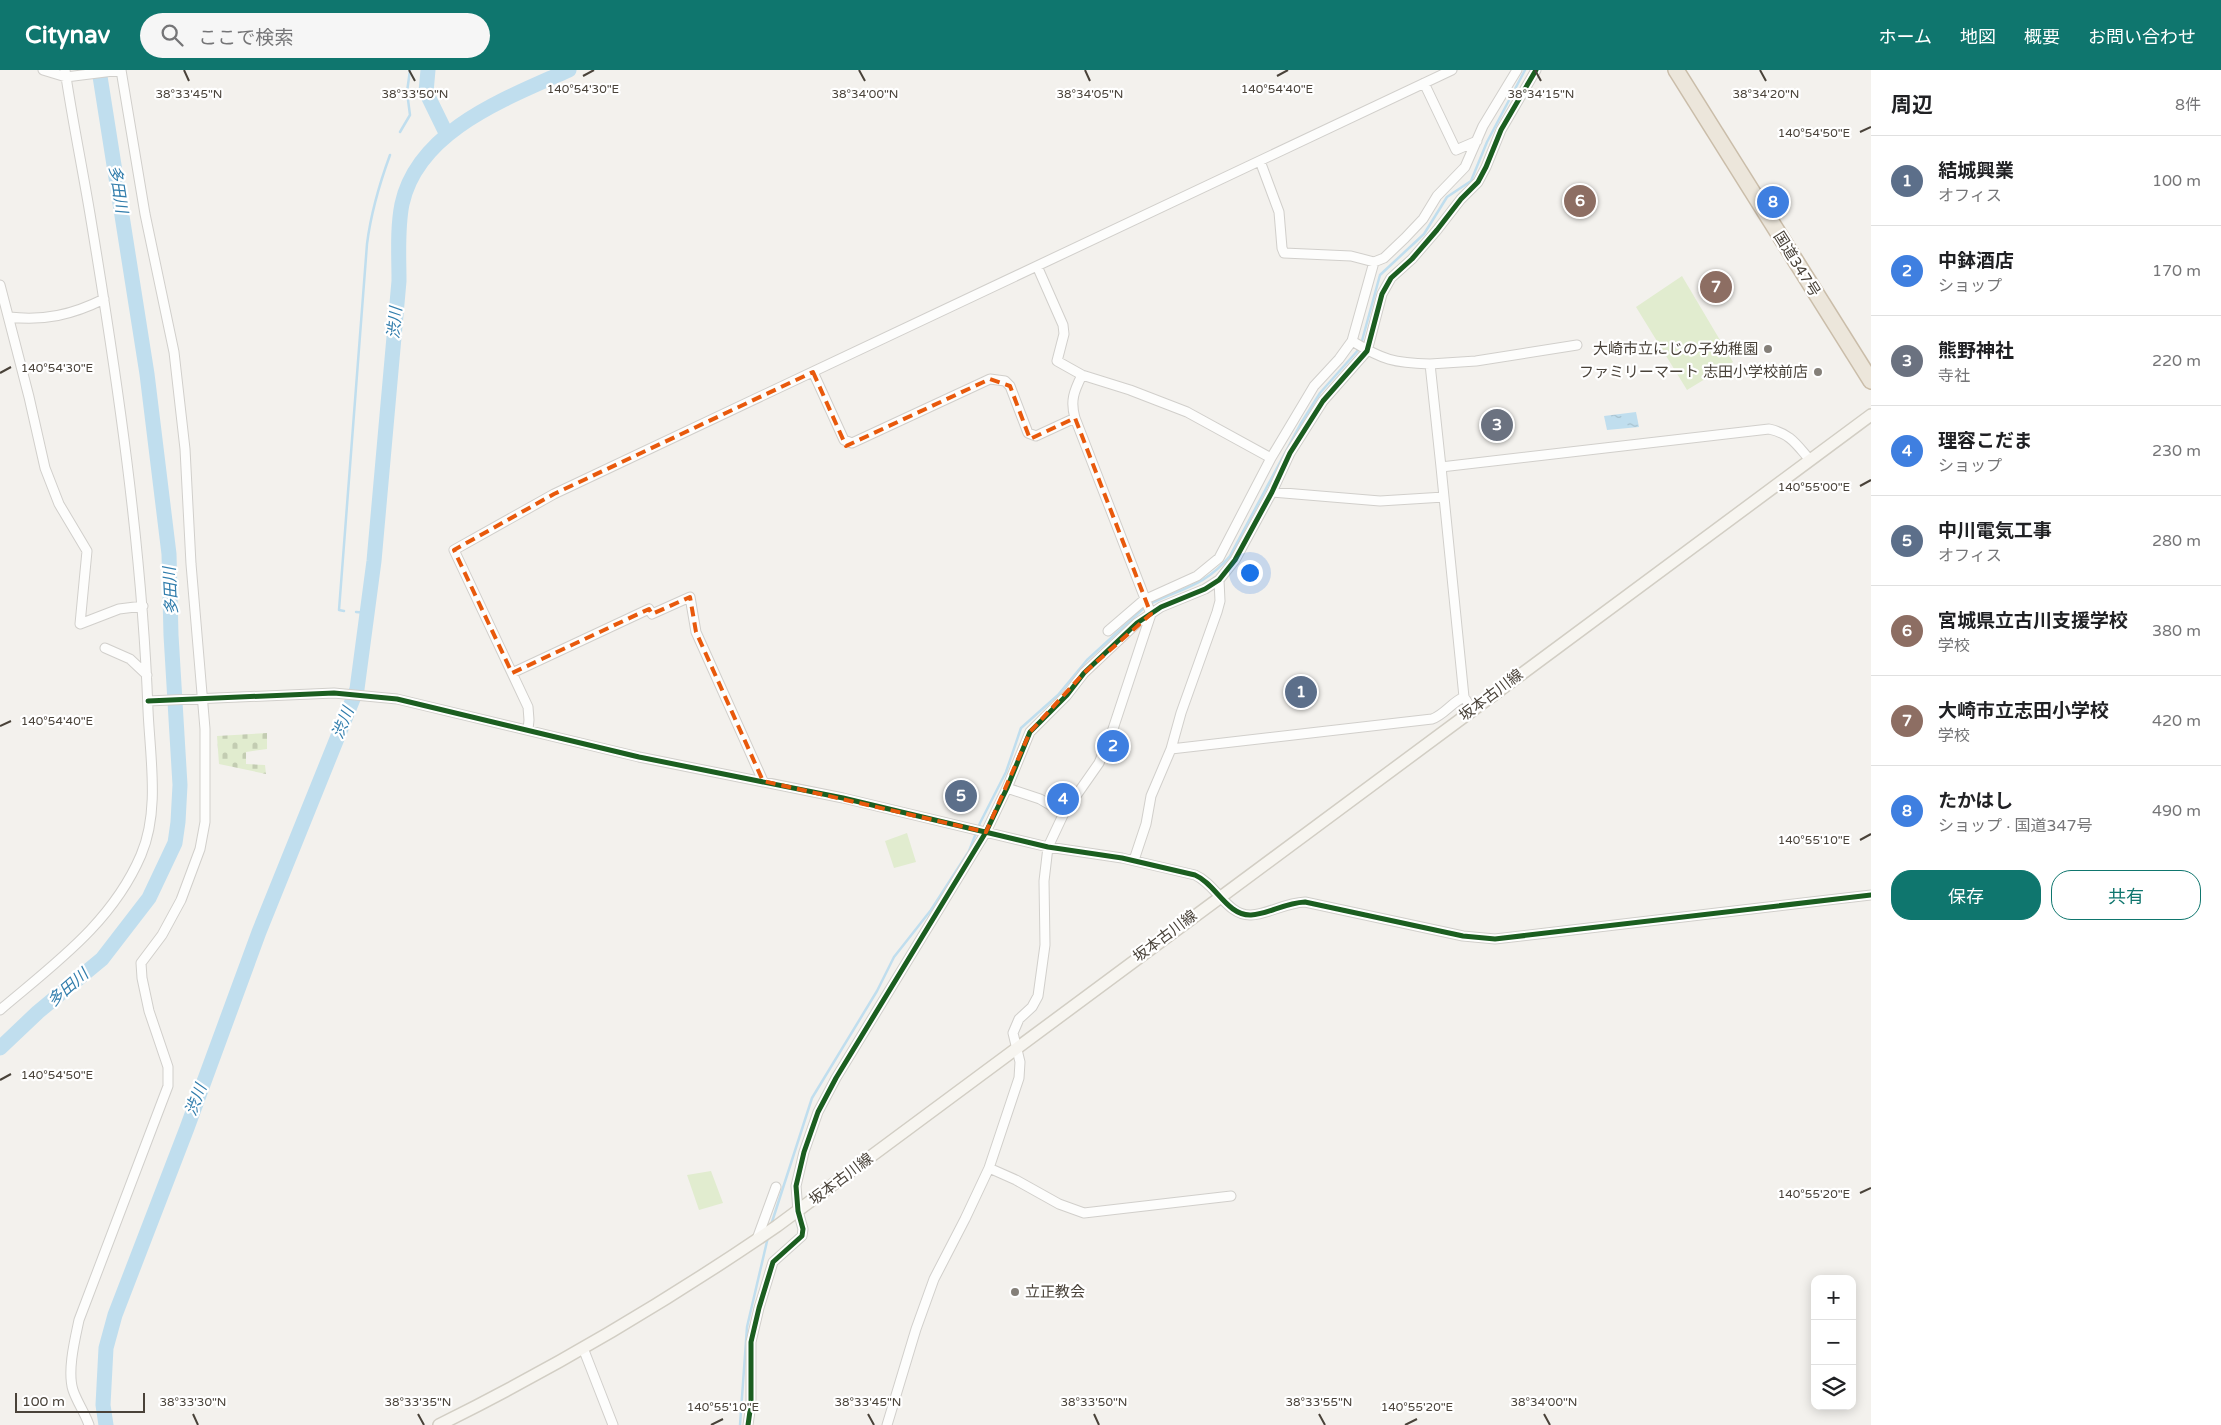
<!DOCTYPE html>
<html lang="ja">
<head>
<meta charset="utf-8">
<style>
	:root { --surface:#fff; --page:#f6f6f6; --text:#202124; --muted:#757577; --line:#e0e0e0; --accent:#0f766e }
	body { margin:0; font-family:"Varela Round","Noto Sans JP",sans-serif; background:var(--page); color:var(--text) }
	.controls { position:absolute; right:15px; bottom:15px; display:grid; overflow:hidden; border-radius:10px; box-shadow:0 2px 12px #0003 }
	.controls button { width:45px; height:45px; display:grid; place-items:center; padding:0; border:0; border-bottom:1px solid var(--line); background:var(--surface); color:var(--text); font:25px sans-serif }
	.scale { position:absolute; left:15px; bottom:12px; width:130px; box-sizing:border-box; padding-left:5px; border:2px solid #494239; border-top:0; font-size:14px; line-height:18px; white-space:nowrap; color:#494239; -webkit-text-stroke:4px #fff; paint-order:stroke }
	.you { position:absolute; left:1249px; top:502px; width:18px; height:18px; margin:-12px; border:4px solid #fff; border-radius:50%; background:#1a73e8; box-shadow:0 0 0 8px #1a73e833 }
	.badge { display:grid; place-items:center; width:32px; height:32px; border-radius:50%; background:var(--accent); color:#fff; font-size:16px; font-weight:700 }
	.pin { position:absolute; translate:-50% -50%; border:2px solid #fff; box-shadow:0 1px 5px #0006 }
	.list { margin:0; padding:0; list-style:none }
	h2 { display:flex; justify-content:space-between; align-items:center; height:65px; margin:0; padding:0 20px; font-size:21px }
	h2 small { font-size:16px; font-weight:400; color:var(--muted) }
	.list li { display:grid; grid-template-columns:32px 1fr auto; gap:15px; align-items:center; box-sizing:border-box; height:90px; padding:0 20px; border-top:1px solid var(--line) }
	.list b { display:block; font-size:19px; white-space:nowrap }
	.list p { margin:0; font-size:16px; white-space:nowrap; color:var(--muted) }
	.list em { font-size:16px; font-style:normal; color:var(--muted) }
	.actions { display:flex; gap:10px; padding:15px 20px }
	.actions a { flex:1; padding:11px 0; border:1px solid var(--accent); border-radius:20px; text-align:center; font-size:18px; color:var(--accent) }
	.actions .main { background:var(--accent); color:#fff }
	.icon { flex:none; width:28px; height:28px; fill:none; stroke:currentColor; stroke-width:2; stroke-linecap:round; stroke-linejoin:round }
	.map { position:relative; flex:none; width:1871px; height:1355px; overflow:hidden }
	header { display:flex; align-items:center; gap:30px; box-sizing:border-box; height:70px; padding:0 25px; background:var(--accent); color:#fff }
	header strong { font-size:24px }
	nav { display:flex; gap:28px; margin-inline-start:auto; font-size:18px }
	.search { width:350px; height:45px; background:var(--page); display:flex; align-items:center; gap:12px; box-sizing:border-box; padding:0 18px; border-radius:28px; color:var(--muted); font-size:19px }
	main { display:flex }
	aside { flex:1; background:var(--surface) }
	.map>svg:first-child { display:block }
	.grass { fill:#e1eccf }
	.cemetery { fill:url(#cemetery-stones) }
	.water { fill:url(#water-ripples) }
	.lines { fill:none; stroke-linecap:round; stroke-linejoin:round }
	.stream { stroke:#c0deee; stroke-width:2.5 }
	.river { stroke:#c0deee; stroke-width:15 }
	.street-casing { stroke:#d1cfcb; stroke-width:11 }
	.secondary-casing { stroke:#d2cec4; stroke-width:14 }
	.highway-casing { stroke:#cabda9; stroke-width:18 }
	.street { stroke:#fdfdfc; stroke-width:9 }
	.secondary { stroke:#f7f5f0; stroke-width:11 }
	.highway { stroke:#ece6db; stroke-width:15 }
	.cycleway-casing { stroke:#fff; stroke-width:8 }
	.cycleway { stroke:#1b5e20; stroke-width:5 }
	.marked { fill:none; stroke:#e8590c; stroke-width:4; stroke-dasharray:10 6; stroke-linejoin:round }
	.ticks { fill:none; stroke:#494239; stroke-width:2 }
	.poi-dot { fill:#847f78; stroke:#fff; stroke-width:2 }
	.labels { text-anchor:middle; dominant-baseline:central; stroke-width:4.5; stroke-linejoin:round; paint-order:stroke }
	.street-label { font-size:15px; fill:#494239; stroke:#fff }
	.poi-label { font-size:15px; fill:#494239; stroke:#fff; text-anchor:end }
	.water-label { font-size:16px; font-style:italic; fill:#317dac; stroke:#fff }
	.ticks-label { font-size:12px; text-anchor:middle; fill:#494239; stroke:#fff; stroke-width:4.5; stroke-linejoin:round; paint-order:stroke }
</style>
</head>
<body>
<header>
<strong>Citynav</strong>
<div class="search"><svg class="icon" aria-label="search" viewBox="0 0 24 24"><circle cx="10" cy="10" r="6"/><path d="M15 15l6 6"/></svg>ここで検索</div>
<nav><a>ホーム</a><a>地図</a><a>概要</a><a>お問い合わせ</a></nav>
</header>
<main>
<div class="map">
<svg width="1871" height="1355" viewBox="0 0 1871 1355">
	<defs>
		<pattern id="cemetery-stones" width="16" height="16" patternUnits="userSpaceOnUse" patternTransform="scale(1.25)"><rect width="16" height="16" fill="#e1eccf"/><path d="M2 7V4a2 2 0 0 1 4 0v3zM10 15v-3a2 2 0 0 1 4 0v3z" fill="#c3ccb2"/></pattern>
		<pattern id="water-ripples" width="26" height="14" patternUnits="userSpaceOnUse" patternTransform="scale(1.25)"><rect width="26" height="14" fill="#c0deee"/><path d="M2 4q2-2 4 0t4 0M15 11q2-2 4 0t4 0" fill="none" stroke="#a6c0cd"/></pattern>
	</defs>
	<rect width="100%" height="100%" fill="#f3f1ed"/>
	<path class="grass" d="M1682,206L1733,292L1687,320L1636,237Z
		M907,763L916,792L894,798L885,771Z
		M711,1101L723,1133L699,1140L687,1105Z"/>
	<path class="cemetery" d="M267,663V679L246,682V694L265,695L266,704L219,694L217,666Z"/>
	<path class="water" d="M1636,342L1639,357L1607,360L1604,346Z"/>
	<g class="lines">
		<path class="stream" d="M400,62L410,45L407,22L410,0
			M1150,534C1182,518 1205,516 1230,486L1300,355L1320,323L1360,278L1380,205L1424,164L1447,127L1471,111L1487,72L1525,0
			M344,541L339,540L367,174C371,142 379,115 390,85
			M356,542L368,543
			M771,1155L812,1028L877,921L894,887L931,840L969,781L980,753L1006,702L1021,658L1058,625L1087,590L1145,537
			M740,1355L747,1257L768,1167"/>
		<path class="river" d="M428,0L426,22L447,65
			M0,978L38,942L102,889L149,828L175,773L178,752L180,715L171,565L169,484L147,304L99,0
			M106,1355L103,1335L106,1278L115,1245L187,1058L259,862L357,619L374,491L399,211C399,186 397,159 402,134C418,60 507,28 569,0"/>
		<defs>
			<path id="street" d="M43,0L66,7L121,0L145,144L174,282L185,379L191,494L205,659V752L200,779L181,830L162,865L141,893L142,908L149,941L168,997V1016L79,1250C75,1269 67,1301 73,1320C77,1332 85,1343 89,1355
				M1424,13L1456,80L1477,71
				M1260,91L1279,142L1282,178L1284,183L1351,186L1374,192
				M1037,196L1063,255L1064,264L1057,291L1082,305L1130,320L1187,342L1271,388
				M0,215L29,327L45,398L59,434L87,481L80,554L119,539L143,536
				M9,247C44,251 72,245 104,229
				M1352,271C1383,290 1394,293 1430,294L1441,397L1769,359C1791,364 1796,374 1810,390
				M1430,294L1476,291L1577,275
				M813,302L844,370L852,373L990,309L1005,311L1010,316L1028,363L1036,366L1075,348L1151,544L1112,662L1099,693L1064,743L1048,777L1044,811L1045,875L1038,926L1032,937L1019,949L1013,963L1020,992L1019,1008L989,1098L965,1149L934,1209L916,1259L887,1355
				M1075,348C1070,331 1074,321 1082,305
				M1441,397L1464,627L1472,639
				M1272,422L1380,431L1444,427
				M1108,561L1144,530L1197,506L1219,488L1271,388L1314,316L1339,289L1352,271L1374,192L1384,188L1405,168L1423,149L1437,126L1465,97L1483,56L1517,0
				M105,578L130,589L147,605
				M512,603L649,539L652,544L690,527L696,562L763,711
				M148,631L334,623L397,629L639,687L843,728L1048,777L1122,788L1195,805C1216,814 1227,846 1251,845C1269,844 1284,833 1305,832L1463,866L1495,869L1871,825
				M528,659L529,650L528,637L454,480L554,424L1452,0
				M1171,679L1432,649C1444,645 1452,632 1464,627
				M1007,718L1040,729L1064,743
				M1134,790L1146,754L1151,726L1171,679L1181,643L1217,542L1220,531L1219,510
				M0,940C54,894 112,853 141,785C160,741 150,687 148,640C142,476 117,307 90,144C82,96 72,48 65,0
				M989,1098L1016,1110L1059,1134L1084,1143L1231,1126
				M757,1169L776,1117
				M583,1278L613,1355
				M748,1355L751,1334V1272L759,1238L773,1192L802,1166L803,1159L798,1141L796,1116L804,1082L818,1042L836,1008L986,762L1007,718L1030,662L1067,625L1084,603L1137,553L1161,537L1205,519L1219,510L1235,490L1272,422L1290,383L1323,331L1367,281L1382,224L1391,208L1412,189L1437,160L1461,129L1478,112L1486,97L1501,60L1536,0"/>
			<path id="secondary" d="M439,1355C556,1297 669,1230 777,1156L1871,345"/>
			<path id="highway" d="M1676,0L1871,311"/>
		</defs>
		<use href="#street" class="street-casing"/>
		<use href="#secondary" class="secondary-casing"/>
		<use href="#highway" class="highway-casing"/>
		<use href="#street" class="street"/>
		<use href="#secondary" class="secondary"/>
		<use href="#highway" class="highway"/>
		<defs>
			<path id="cycleway" d="M148,631L334,623L397,629L639,687L843,728L1048,777L1122,788L1195,805C1216,814 1227,846 1251,845C1269,844 1284,833 1305,832L1463,866L1495,869L1871,825
				M748,1355L751,1334V1272L759,1238L773,1192L802,1166L803,1159L798,1141L796,1116L804,1082L818,1042L836,1008L986,762L1007,718L1030,662L1067,625L1084,603L1137,553L1161,537L1205,519L1219,510L1235,490L1272,422L1290,383L1323,331L1367,281L1382,224L1391,208L1412,189L1437,160L1461,129L1478,112L1486,97L1501,60L1536,0"/>
		</defs>
		<use href="#cycleway" class="cycleway-casing"/>
		<use href="#cycleway" class="cycleway"/>
	</g>
	<path class="marked" d="M813,302L846,376L990,309L1010,316L1030,369L1075,348L1151,544L1084,603L1030,662L986,762L763,711L696,562L690,527L652,544L649,539L512,603L454,480L554,424Z"/>
	<path class="ticks" d="M184,0L189,11M409,0L415,11M859,0L865,11M1085,0L1090,11M1535,0L1541,11M1760,0L1766,11M583,6L594,0M1277,6L1288,0M1860,62L1871,57M0,303L11,297M1860,416L1871,410M0,656L11,651M1860,770L1871,764M0,1010L11,1004M1860,1123L1871,1118M193,1344L198,1355M418,1344L424,1355M868,1344L874,1355M1094,1344L1099,1355M1319,1344L1325,1355M1544,1344L1550,1355M711,1355L723,1349M1405,1355L1417,1349"/>
	<g class="poi-dot">
		<circle cx="1768" cy="279" r="5"/>
		<circle cx="1818" cy="302" r="5"/>
		<circle cx="1015" cy="1222" r="5"/>
	</g>
	<g class="labels">
		<g class="street-label">
			<text transform="translate(1797 194) rotate(58)">国道347号</text>
			<text transform="translate(1491 625) rotate(-37)">坂本古川線</text>
			<text transform="translate(1165 866) rotate(-37)">坂本古川線</text>
			<text transform="translate(841 1109) rotate(-37)">坂本古川線</text>
		</g>
		<g class="poi-label">
			<text x="1758" y="279">大崎市立にじの子幼稚園</text>
			<text x="1808" y="302">ファミリーマート 志田小学校前店</text>
			<text x="1025" y="1222" text-anchor="start">立正教会</text>
		</g>
		<g class="water-label">
			<text transform="translate(118 119) rotate(81)">多田川</text>
			<text transform="translate(395 253) rotate(-85)">渋川</text>
			<text transform="translate(171 521) rotate(-93)">多田川</text>
			<text transform="translate(343 653) rotate(-68)">渋川</text>
			<text transform="translate(68 918) rotate(-41)">多田川</text>
			<text transform="translate(196 1030) rotate(-69)">渋川</text>
		</g>
	</g>
	<g class="ticks-label">
		<text x="583" y="23">140°54'30"E</text>
		<text x="1277" y="23">140°54'40"E</text>
		<text x="1766" y="28">38°34'20"N</text>
		<text x="189" y="28">38°33'45"N</text>
		<text x="415" y="28">38°33'50"N</text>
		<text x="865" y="28">38°34'00"N</text>
		<text x="1090" y="28">38°34'05"N</text>
		<text x="1541" y="28">38°34'15"N</text>
		<text x="1814" y="67">140°54'50"E</text>
		<text x="57" y="302">140°54'30"E</text>
		<text x="1814" y="421">140°55'00"E</text>
		<text x="57" y="655">140°54'40"E</text>
		<text x="1814" y="774">140°55'10"E</text>
		<text x="57" y="1009">140°54'50"E</text>
		<text x="1814" y="1128">140°55'20"E</text>
		<text x="193" y="1336">38°33'30"N</text>
		<text x="418" y="1336">38°33'35"N</text>
		<text x="868" y="1336">38°33'45"N</text>
		<text x="1094" y="1336">38°33'50"N</text>
		<text x="1319" y="1336">38°33'55"N</text>
		<text x="1544" y="1336">38°34'00"N</text>
		<text x="723" y="1341">140°55'10"E</text>
		<text x="1417" y="1341">140°55'20"E</text>
	</g>
</svg>
<div class="controls">
<button>+</button>
<button>−</button>
<button><svg class="icon" aria-label="layers" viewBox="0 0 24 24"><path d="M12 4l9 5-9 5-9-5zM3 14l9 5 9-5"/></svg></button>
</div>
<div class="scale">100 m</div>
<div class="you"></div>
<div class="pin badge" style="left:1301px;top:622px;background:#5c6f8a">1</div>
<div class="pin badge" style="left:1113px;top:676px;background:#3f7fe0">2</div>
<div class="pin badge" style="left:1497px;top:355px;background:#6b7280">3</div>
<div class="pin badge" style="left:1063px;top:729px;background:#3f7fe0">4</div>
<div class="pin badge" style="left:961px;top:726px;background:#5c6f8a">5</div>
<div class="pin badge" style="left:1580px;top:131px;background:#8d6e63">6</div>
<div class="pin badge" style="left:1716px;top:217px;background:#8d6e63">7</div>
<div class="pin badge" style="left:1773px;top:132px;background:#3f7fe0">8</div>
</div>
<aside>
<h2>周辺<small>8件</small></h2>
<ul class="list">
<li><span class="badge" style="background:#5c6f8a">1</span><div><b>結城興業</b><p>オフィス</p></div><em>100 m</em></li>
<li><span class="badge" style="background:#3f7fe0">2</span><div><b>中鉢酒店</b><p>ショップ</p></div><em>170 m</em></li>
<li><span class="badge" style="background:#6b7280">3</span><div><b>熊野神社</b><p>寺社</p></div><em>220 m</em></li>
<li><span class="badge" style="background:#3f7fe0">4</span><div><b>理容こだま</b><p>ショップ</p></div><em>230 m</em></li>
<li><span class="badge" style="background:#5c6f8a">5</span><div><b>中川電気工事</b><p>オフィス</p></div><em>280 m</em></li>
<li><span class="badge" style="background:#8d6e63">6</span><div><b>宮城県立古川支援学校</b><p>学校</p></div><em>380 m</em></li>
<li><span class="badge" style="background:#8d6e63">7</span><div><b>大崎市立志田小学校</b><p>学校</p></div><em>420 m</em></li>
<li><span class="badge" style="background:#3f7fe0">8</span><div><b>たかはし</b><p>ショップ · 国道347号</p></div><em>490 m</em></li>
</ul>
<div class="actions"><a class="main">保存</a><a>共有</a></div>
</aside>
</main>
</body>
</html>
